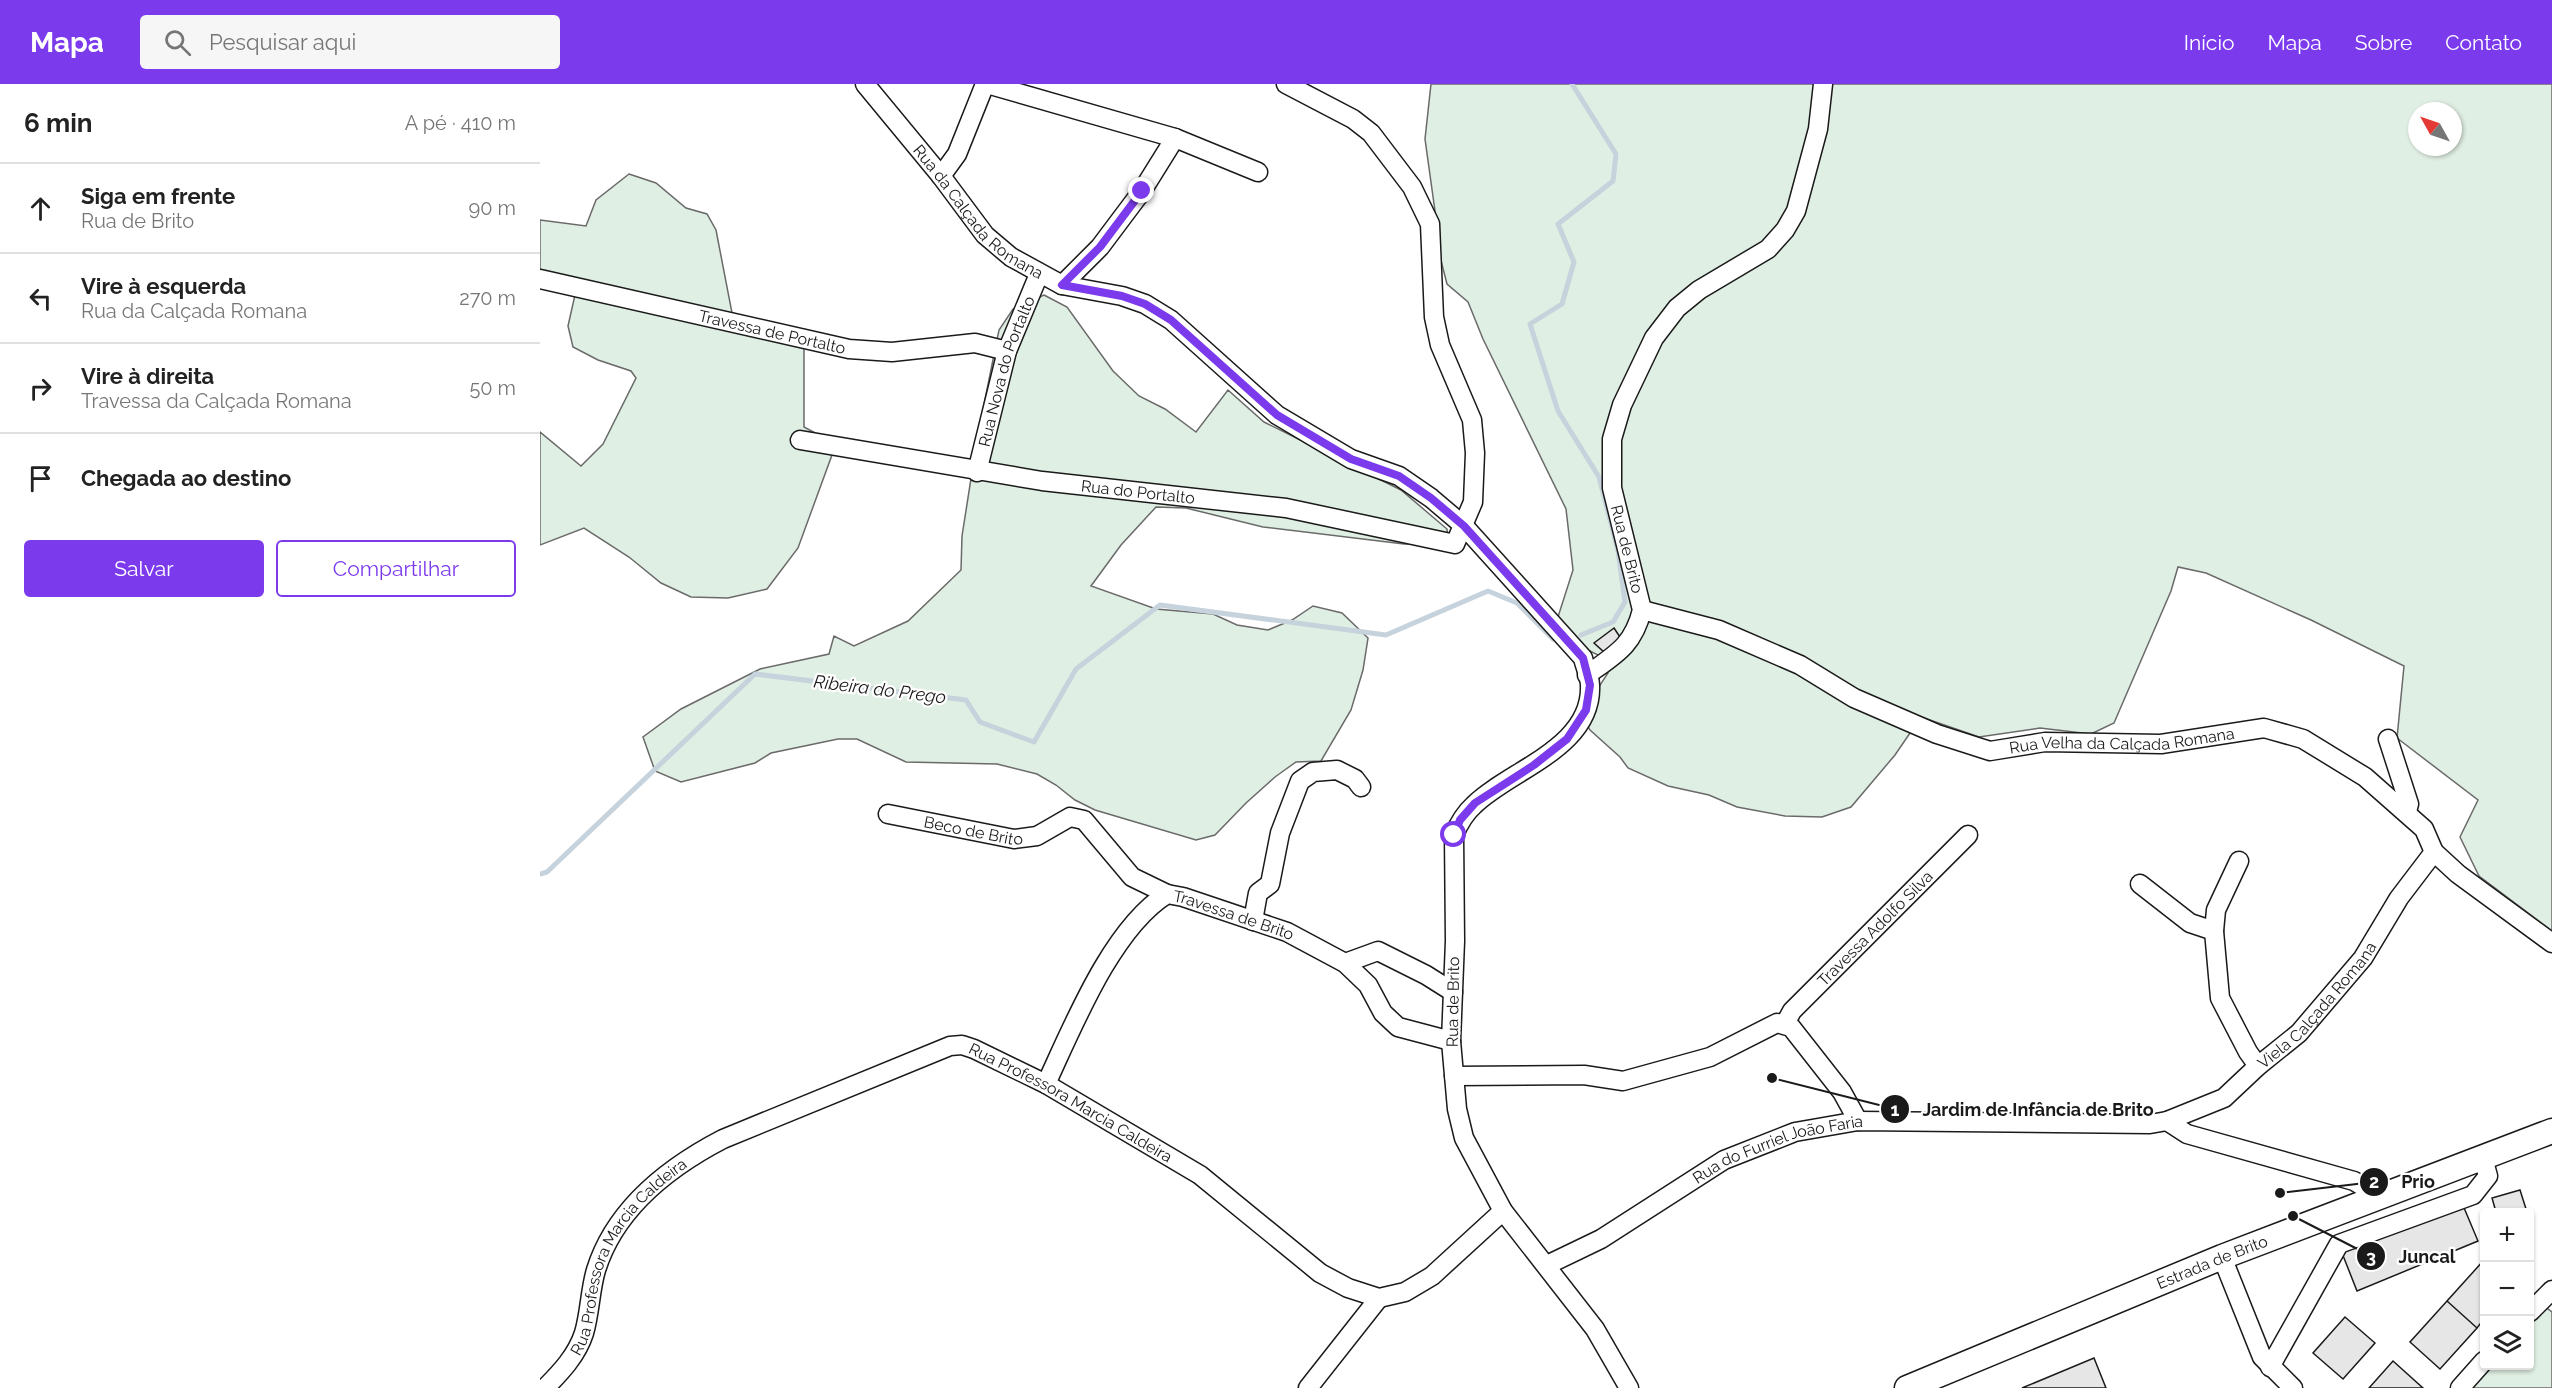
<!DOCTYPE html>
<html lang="pt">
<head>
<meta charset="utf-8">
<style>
	:root { --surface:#fff; --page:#f6f6f6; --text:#222; --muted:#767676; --line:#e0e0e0; --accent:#7c3aed }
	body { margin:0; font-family:Raleway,sans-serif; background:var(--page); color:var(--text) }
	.controls { position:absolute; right:18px; bottom:18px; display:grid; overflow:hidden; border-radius:6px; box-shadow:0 2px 4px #0004 }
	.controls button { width:54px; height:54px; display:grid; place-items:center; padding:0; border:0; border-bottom:2px solid var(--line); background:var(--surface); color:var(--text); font:30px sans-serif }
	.compass { position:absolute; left:1868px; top:18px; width:54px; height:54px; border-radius:50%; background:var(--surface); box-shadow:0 2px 4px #0004; rotate:310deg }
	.stop { position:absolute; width:18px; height:18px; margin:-14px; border:4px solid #7c3aed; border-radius:50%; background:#fff }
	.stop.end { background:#7c3aed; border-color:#fff; box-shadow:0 2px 6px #0008 }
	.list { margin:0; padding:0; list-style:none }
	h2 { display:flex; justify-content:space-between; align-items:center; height:78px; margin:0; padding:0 24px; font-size:26px }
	h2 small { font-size:20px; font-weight:400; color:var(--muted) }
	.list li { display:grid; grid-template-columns:39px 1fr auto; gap:18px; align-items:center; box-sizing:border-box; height:90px; padding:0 24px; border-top:2px solid var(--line) }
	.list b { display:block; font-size:22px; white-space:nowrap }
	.list p { margin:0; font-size:20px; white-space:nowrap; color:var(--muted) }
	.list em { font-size:20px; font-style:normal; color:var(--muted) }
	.actions { display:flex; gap:12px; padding:18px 24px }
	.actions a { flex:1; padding:14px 0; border:2px solid var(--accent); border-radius:6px; text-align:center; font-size:21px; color:var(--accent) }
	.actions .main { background:var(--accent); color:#fff }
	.icon { flex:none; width:33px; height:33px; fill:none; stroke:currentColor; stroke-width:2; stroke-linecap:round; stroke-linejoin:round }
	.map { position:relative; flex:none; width:2012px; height:1304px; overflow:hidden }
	header { display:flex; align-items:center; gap:36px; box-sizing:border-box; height:84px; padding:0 30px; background:var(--accent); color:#fff }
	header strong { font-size:28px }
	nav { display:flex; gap:33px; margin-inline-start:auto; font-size:21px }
	.search { width:420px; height:54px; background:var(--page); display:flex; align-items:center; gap:15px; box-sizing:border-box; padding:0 21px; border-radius:6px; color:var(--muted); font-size:22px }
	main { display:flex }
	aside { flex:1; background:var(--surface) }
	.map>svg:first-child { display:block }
	.green { fill:#e0efe3; stroke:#6a6a6a; stroke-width:1.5; fill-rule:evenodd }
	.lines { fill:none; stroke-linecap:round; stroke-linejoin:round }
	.stream { stroke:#c6d2dc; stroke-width:5 }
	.building { fill:#e6e6e6; stroke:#1a1a1a; stroke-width:1.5 }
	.minor-casing { stroke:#1a1a1a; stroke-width:21 }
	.major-casing { stroke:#1a1a1a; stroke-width:27 }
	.minor { stroke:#fff; stroke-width:18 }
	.major { stroke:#fff; stroke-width:24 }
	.route { stroke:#7c3aed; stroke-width:8 }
	.labels { text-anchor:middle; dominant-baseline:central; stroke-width:4.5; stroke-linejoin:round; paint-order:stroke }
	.street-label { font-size:16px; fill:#1a1a1a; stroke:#fff }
	.water-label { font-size:18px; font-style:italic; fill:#1a1a1a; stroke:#fff }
	.leader { fill:none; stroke:#1a1a1a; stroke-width:2 }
	.callout-dot { fill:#1a1a1a; stroke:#fff; stroke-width:2 }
	.mark-label { font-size:18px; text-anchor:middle; font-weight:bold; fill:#fff }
	.callout-label { font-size:18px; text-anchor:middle; font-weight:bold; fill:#1a1a1a; stroke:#fff; stroke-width:4.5; stroke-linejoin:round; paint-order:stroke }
</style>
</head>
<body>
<header>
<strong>Mapa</strong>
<div class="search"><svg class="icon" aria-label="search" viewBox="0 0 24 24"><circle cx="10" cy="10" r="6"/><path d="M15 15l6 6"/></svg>Pesquisar aqui</div>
<nav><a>Início</a><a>Mapa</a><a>Sobre</a><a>Contato</a></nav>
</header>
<main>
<aside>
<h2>6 min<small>A pé · 410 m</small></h2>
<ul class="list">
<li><svg class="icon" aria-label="ahead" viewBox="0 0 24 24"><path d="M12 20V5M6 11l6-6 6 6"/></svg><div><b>Siga em frente</b><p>Rua de Brito</p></div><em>90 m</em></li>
<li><svg class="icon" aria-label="left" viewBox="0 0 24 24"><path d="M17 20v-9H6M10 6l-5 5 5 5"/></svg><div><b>Vire à esquerda</b><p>Rua da Calçada Romana</p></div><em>270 m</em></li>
<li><svg class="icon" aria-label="right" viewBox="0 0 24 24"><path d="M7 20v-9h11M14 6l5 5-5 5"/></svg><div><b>Vire à direita</b><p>Travessa da Calçada Romana</p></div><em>50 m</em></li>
<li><svg class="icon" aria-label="arrive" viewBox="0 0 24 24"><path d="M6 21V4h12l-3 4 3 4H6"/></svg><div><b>Chegada ao destino</b></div></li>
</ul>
<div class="actions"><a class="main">Salvar</a><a>Compartilhar</a></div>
</aside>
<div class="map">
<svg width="2012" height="1304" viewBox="0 0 2012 1304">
	<rect width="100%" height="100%" fill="#fff"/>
	<path class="green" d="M891,0H2012V847L1939,792L1920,753L1938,716L1857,654L1864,582L1771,536L1666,489L1638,483L1631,507L1574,639L1551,650L1500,644L1439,653L1381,633L1355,671L1311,723L1282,733L1245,732L1197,723L1169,711L1128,702L1088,684L1080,673L1050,646L1041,630L1068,589L1062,573L1026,555L1017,536L1033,486L1026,425L943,255L928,218L907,200L896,157L895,127L885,55ZM1877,27H1913V63H1877Z
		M89,90L116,99L146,124L167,130L176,146L192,229L264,247V343L296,360L258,464L227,505L188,514L151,513L121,499L89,473L44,444L0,461V348L41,382L63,360L96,294L91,287L58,276L33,263L28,242L37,202L0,191V136L46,142L56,116Z
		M504,211L527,223L573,287L599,312L625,325L656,348L688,306L724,338L861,406L907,445L908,457L898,460H864L723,443L646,424L616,423L581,461L551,502L616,525L673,530L697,541L728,546L752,536L773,522L802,529L828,554L823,586L811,626L781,677L756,678L735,693L706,719L675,751L656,756L555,726L535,716L516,701L497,690L457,680L366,678L317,655H298L231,669L215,679L141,698L115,687L103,653L141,625L220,585L289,570L294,552L314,562L368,537L421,486L422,452L438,350L459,246L473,225Z
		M2004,1222L2012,1228V1304H1931L1951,1282H1990V1238Z"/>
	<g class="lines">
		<path class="stream" d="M1032,0L1076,70L1073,97L1018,140L1034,178L1022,220L990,240L1018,327L1059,393L1078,467L1085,518L1073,538L1041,551
			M0,790L7,788L215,590L426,616L440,638L494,658L536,585L620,521L846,551L948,507L977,519L1013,555"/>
	</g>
	<path class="building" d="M1074,544L1082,556L1064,568L1054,559Z
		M1980,1106L1987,1128H1956L1952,1114Z
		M1922,1119L1938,1157L1817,1207L1802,1169Z
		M1944,1176V1235L1937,1244L1907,1217Z
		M1907,1217L1937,1244L1900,1285L1870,1258Z
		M1805,1233L1835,1259L1803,1295L1773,1269Z
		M1554,1274L1566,1304H1482Z
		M1853,1277L1883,1304H1829Z"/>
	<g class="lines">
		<defs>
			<g id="minor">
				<path id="s1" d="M325,0L401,92L445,151L471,173L522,201L582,212L605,220L631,236L737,331L811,375L859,392L891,414L924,442L1043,574C1045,583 1050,593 1050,601C1053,664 969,686 934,721C924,730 919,739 914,751L915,857L911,957L917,1025L924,1054L963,1127L1055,1245L1089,1304"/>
				<path d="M447,0L635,54L718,88"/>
				<path d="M401,92L417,70L445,0"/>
				<path id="s2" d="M0,195L309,265L352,268L435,259L467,267"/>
				<path d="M522,201L560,163L602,107L635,54"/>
				<path id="s3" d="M260,356L502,397L746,424L915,460L933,418L935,369L932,336L900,261L894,233L890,140L872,103L831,49L813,35L746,0"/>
				<path id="s4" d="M437,388L467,267L499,190"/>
				<path id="s5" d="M1102,526L1179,546L1260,581L1314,614L1397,650L1450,667L1505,658L1621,660L1724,644L1763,655L1825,693L1884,745L1894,768L1918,790L2012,859"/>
				<path d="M1047,591C1076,570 1093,562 1102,526L1072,404V355L1082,321L1114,254L1137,224L1159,206L1228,165L1245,146L1256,127L1278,45L1283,0"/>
				<path d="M1848,655L1869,720L1867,727"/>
				<path id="s6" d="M348,730L474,755L497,752L530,733L544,736L592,793L627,810"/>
				<path d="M1699,777L1676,826L1674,847L1680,914L1708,968L1718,982"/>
				<path d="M1600,800L1650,839L1674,847"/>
				<path d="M713,837L718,809L730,800L740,749L760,697L773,688L797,686L815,695L821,703"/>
				<path d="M805,879L838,867L886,891L913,908"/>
				<path id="s7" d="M1245,940L1252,927L1428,751"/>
				<path d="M914,992L1044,991L1083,997L1170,973L1237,939L1251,943L1302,1008L1318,1037"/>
				<path id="s8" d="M506,1000C533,942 572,844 627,810L643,813L747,848L805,879L828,901L843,929L858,943L911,957"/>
				<path d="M1627,1037L1647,1050L1814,1097L1839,1112"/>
				<path d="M1682,1173L1722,1273L1753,1304"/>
				<path id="s9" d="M1007,1181L1061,1155L1184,1076L1255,1048L1318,1037L1610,1040L1627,1037L1684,1014L1718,982L1759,949L1823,874L1859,814L1894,768"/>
				<path d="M1990,1228L2012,1206"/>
				<path d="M1730,1283L1799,1160L1933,1111L1948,1092L1943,1074"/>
				<path id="s10" d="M5,1304C21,1288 37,1271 44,1249C50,1229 50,1206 56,1186C75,1125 129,1083 183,1055L410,962L422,961L434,965L506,1000L660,1091L780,1189L808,1204L839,1214L865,1208L892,1192L963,1127"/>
				<path d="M768,1304L839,1214"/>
				<path d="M1920,1304L1944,1277"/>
			</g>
			<g id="major">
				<path id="s11" d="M1367,1304L1682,1173L2012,1047"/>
			</g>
		</defs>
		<use href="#minor" class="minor-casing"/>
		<use href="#major" class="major-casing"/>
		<use href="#minor" class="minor"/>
		<use href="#major" class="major"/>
	</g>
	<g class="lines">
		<path class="route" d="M602,107L560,163L522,201L582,212L605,220L631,236L737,331L811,375L859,392L891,414L924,442L1043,574L1050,601L1046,626L1027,655L994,681L935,719L920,736L914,751"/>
	</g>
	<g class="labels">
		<g class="street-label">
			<text stroke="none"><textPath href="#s1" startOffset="172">Rua da Calçada Romana</textPath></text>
			<text stroke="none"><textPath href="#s2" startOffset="238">Travessa de Portalto</textPath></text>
			<text stroke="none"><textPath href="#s4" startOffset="105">Rua Nova do Portalto</textPath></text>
			<text stroke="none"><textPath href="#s3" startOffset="342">Rua do Portalto</textPath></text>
			<text transform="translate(1087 465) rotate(76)">Rua de Brito</text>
			<text stroke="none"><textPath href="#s5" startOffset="510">Rua Velha da Calçada Romana</textPath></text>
			<text stroke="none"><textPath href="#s6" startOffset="87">Beco de Brito</textPath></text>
			<text stroke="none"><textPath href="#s8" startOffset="298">Travessa de Brito</textPath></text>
			<text stroke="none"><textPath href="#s7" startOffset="132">Travessa Adolfo Silva</textPath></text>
			<text transform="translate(913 918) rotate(-89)">Rua de Brito</text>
			<text stroke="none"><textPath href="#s9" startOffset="849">Viela Calçada Romana</textPath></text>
			<text stroke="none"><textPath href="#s10" startOffset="700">Rua Professora Marcia Caldeira</textPath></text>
			<text stroke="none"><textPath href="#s9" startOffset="261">Rua do Furriel João Faria</textPath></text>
			<text stroke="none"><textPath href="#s10" startOffset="160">Rua Professora Marcia Caldeira</textPath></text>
			<text stroke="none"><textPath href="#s11" startOffset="330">Estrada de Brito</textPath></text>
		</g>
		<g class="water-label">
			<text transform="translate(340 605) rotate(7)">Ribeira do Prego</text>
		</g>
	</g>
	<path class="leader" d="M1232 994L1355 1025M1740 1109L1834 1098M1753 1132L1831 1172"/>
	<g class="callout-dot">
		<circle cx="1232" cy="994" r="6"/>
		<circle cx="1740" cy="1109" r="6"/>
		<circle cx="1753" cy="1132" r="6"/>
		<circle cx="1355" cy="1025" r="15"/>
		<circle cx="1834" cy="1098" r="15"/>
		<circle cx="1831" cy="1172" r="15"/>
	</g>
	<g class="mark-label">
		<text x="1355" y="1032">1</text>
		<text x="1834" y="1104">2</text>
		<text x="1831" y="1179">3</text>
	</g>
	<g class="callout-label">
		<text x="1498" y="1032">Jardim de Infância de Brito</text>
		<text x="1878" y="1104">Prio</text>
		<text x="1887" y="1179">Juncal</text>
	</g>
</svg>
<div class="controls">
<button>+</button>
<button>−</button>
<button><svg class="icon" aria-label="layers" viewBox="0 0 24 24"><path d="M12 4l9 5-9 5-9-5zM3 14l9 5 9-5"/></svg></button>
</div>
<svg class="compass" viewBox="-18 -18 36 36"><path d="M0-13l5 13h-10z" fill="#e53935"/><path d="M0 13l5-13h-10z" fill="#767676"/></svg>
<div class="stop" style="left:914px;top:751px"></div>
<div class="stop end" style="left:602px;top:107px"></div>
</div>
</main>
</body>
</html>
